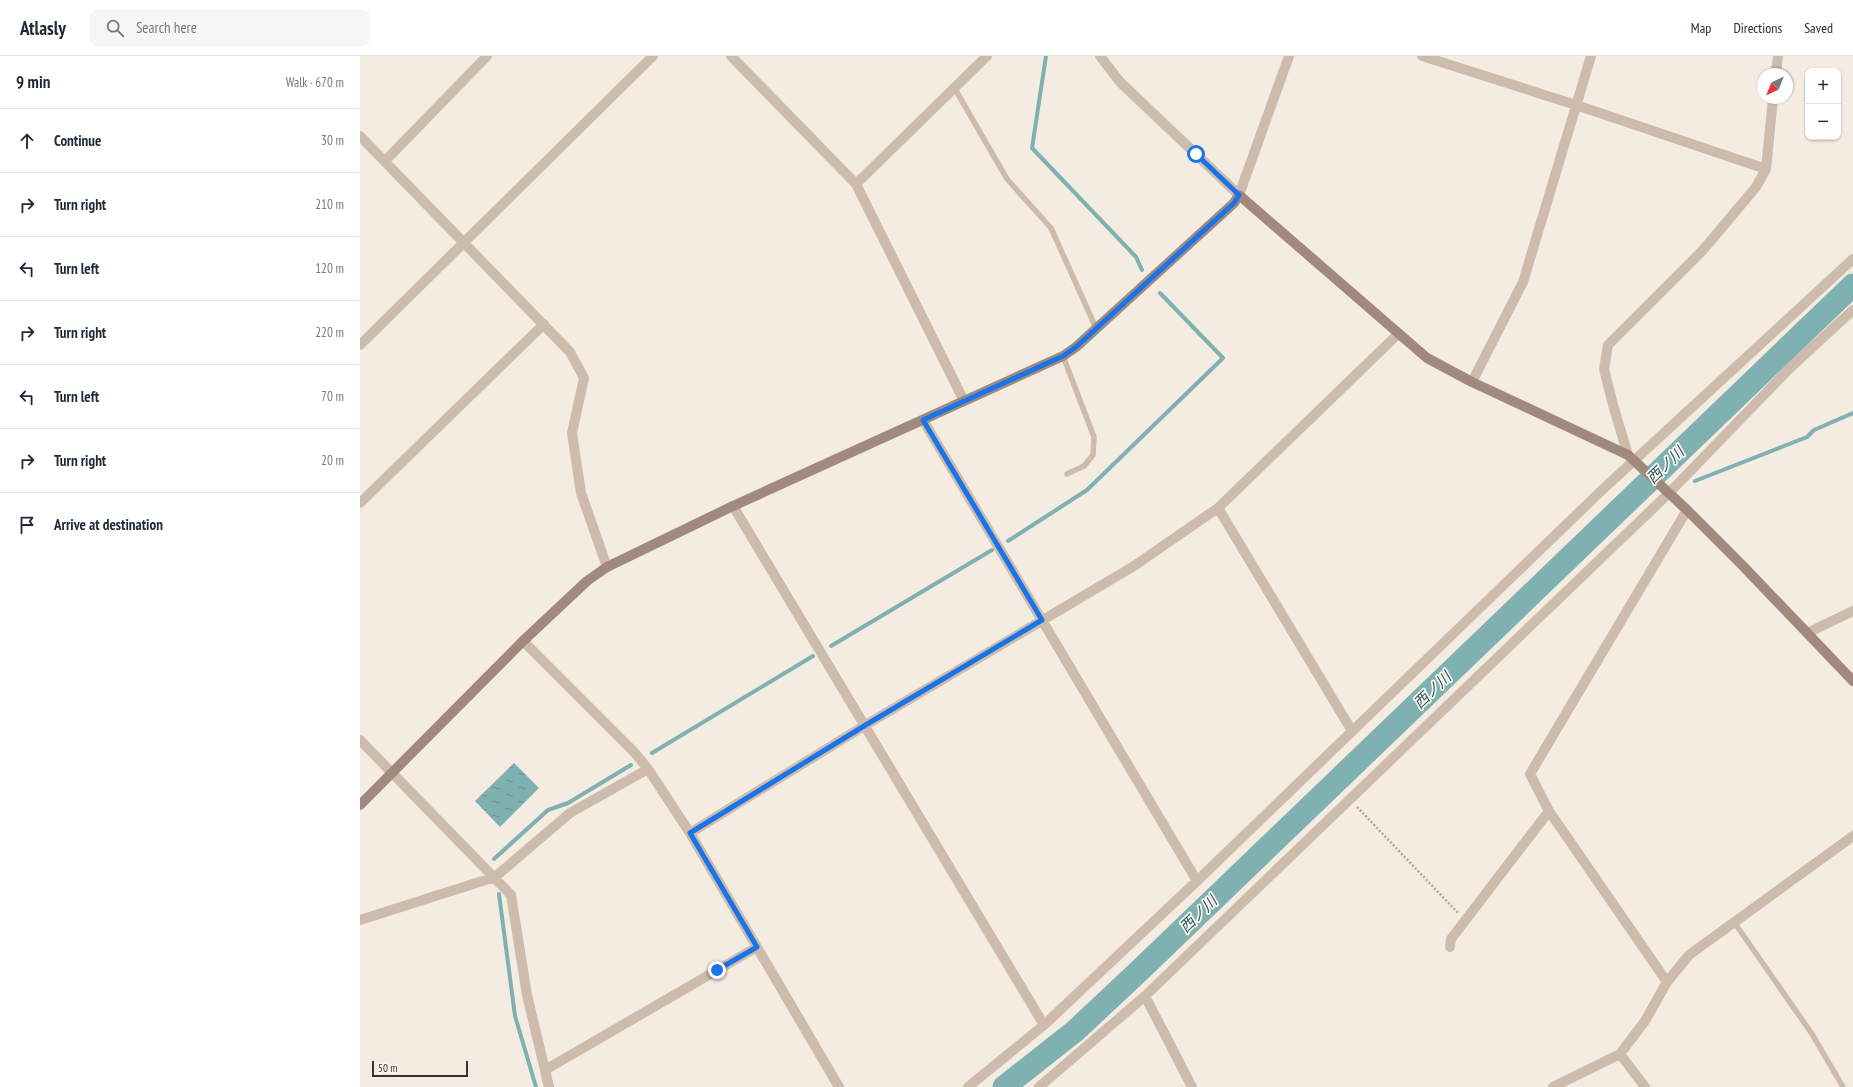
<!DOCTYPE html>
<html lang="en">
<head>
<meta charset="utf-8">
<style>
	:root { --surface:#fff; --page:#f6f6f7; --text:#1f2937; --muted:#747a83; --line:#e0e1e3 }
	body { margin:0; font-family:"PT Sans Narrow","Noto Sans JP",sans-serif; background:var(--page); color:var(--text) }
	.controls { position:absolute; right:12px; top:12px; display:grid; overflow:hidden; border-radius:8px; box-shadow:0 1px 3px #0004 }
	.controls button { width:36px; height:36px; display:grid; place-items:center; padding:0; border:0; border-bottom:1px solid var(--line); background:var(--surface); color:var(--text); font:20px sans-serif }
	.compass { position:absolute; left:1397px; top:12px; width:36px; height:36px; border-radius:50%; background:var(--surface); box-shadow:0 1px 3px #0004; rotate:223deg }
	.scale { position:absolute; left:12px; bottom:10px; width:96px; box-sizing:border-box; padding-left:4px; border:2px solid #3b302b; border-top:0; font-size:11px; line-height:14px; white-space:nowrap; color:#3b302b; -webkit-text-stroke:3px #fbf5ee; paint-order:stroke }
	.stop { position:absolute; width:12px; height:12px; margin:-9px; border:3px solid #1a73e8; border-radius:50%; background:#fff }
	.stop.end { background:#1a73e8; border-color:#fff; box-shadow:0 1px 4px #0008 }
	.list { margin:0; padding:0; list-style:none }
	h2 { display:flex; justify-content:space-between; align-items:center; height:52px; margin:0; padding:0 16px; font-size:17px }
	h2 small { font-size:13px; font-weight:400; color:var(--muted) }
	.list li { display:grid; grid-template-columns:26px 1fr auto; gap:12px; align-items:center; box-sizing:border-box; height:64px; padding:0 16px; border-top:1px solid var(--line) }
	.list b { display:block; font-size:15px; white-space:nowrap }
	.list em { font-size:13px; font-style:normal; color:var(--muted) }
	.icon { flex:none; width:22px; height:22px; fill:none; stroke:currentColor; stroke-width:2; stroke-linecap:round; stroke-linejoin:round }
	.map { position:relative; flex:none; width:1493px; height:1031px; overflow:hidden }
	header { display:flex; align-items:center; gap:24px; box-sizing:border-box; height:56px; padding:0 20px; background:var(--surface); border-bottom:1px solid var(--line) }
	header strong { font-size:19px }
	nav { display:flex; gap:22px; margin-inline-start:auto; font-size:14px }
	.search { width:280px; height:36px; background:var(--page); display:flex; align-items:center; gap:10px; box-sizing:border-box; padding:0 14px; border-radius:8px; color:var(--muted); font-size:15px }
	main { display:flex }
	aside { flex:1; background:var(--surface) }
	.map>svg:first-child { display:block }
	.water { fill:url(#water-ripples) }
	.lines { fill:none; stroke-linecap:round; stroke-linejoin:round }
	.stream { stroke:#7fb0b2; stroke-width:4 }
	.river { stroke:#7fb0b2; stroke-width:23 }
	.path { stroke:#b9a596; stroke-width:2.5; stroke-dasharray:2 2; stroke-linecap:butt }
	.lane { stroke:#cdbbac; stroke-width:5.5 }
	.street { stroke:#cdbbac; stroke-width:10 }
	.secondary { stroke:#a18a7d; stroke-width:10 }
	.route { stroke:#1a73e8; stroke-width:5 }
	.labels { text-anchor:middle; dominant-baseline:central; stroke-width:3.5; stroke-linejoin:round; paint-order:stroke }
	.water-label { font-size:15px; font-style:italic; fill:#1f5a5e; stroke:#fbf5ee }
</style>
</head>
<body>
<header>
<strong>Atlasly</strong>
<div class="search"><svg class="icon" aria-label="search" viewBox="0 0 24 24"><circle cx="10" cy="10" r="6"/><path d="M15 15l6 6"/></svg>Search here</div>
<nav><a>Map</a><a>Directions</a><a>Saved</a></nav>
</header>
<main>
<aside>
<h2>9 min<small>Walk · 670 m</small></h2>
<ul class="list">
<li><svg class="icon" aria-label="ahead" viewBox="0 0 24 24"><path d="M12 20V5M6 11l6-6 6 6"/></svg><div><b>Continue</b></div><em>30 m</em></li>
<li><svg class="icon" aria-label="right" viewBox="0 0 24 24"><path d="M7 20v-9h11M14 6l5 5-5 5"/></svg><div><b>Turn right</b></div><em>210 m</em></li>
<li><svg class="icon" aria-label="left" viewBox="0 0 24 24"><path d="M17 20v-9H6M10 6l-5 5 5 5"/></svg><div><b>Turn left</b></div><em>120 m</em></li>
<li><svg class="icon" aria-label="right" viewBox="0 0 24 24"><path d="M7 20v-9h11M14 6l5 5-5 5"/></svg><div><b>Turn right</b></div><em>220 m</em></li>
<li><svg class="icon" aria-label="left" viewBox="0 0 24 24"><path d="M17 20v-9H6M10 6l-5 5 5 5"/></svg><div><b>Turn left</b></div><em>70 m</em></li>
<li><svg class="icon" aria-label="right" viewBox="0 0 24 24"><path d="M7 20v-9h11M14 6l5 5-5 5"/></svg><div><b>Turn right</b></div><em>20 m</em></li>
<li><svg class="icon" aria-label="arrive" viewBox="0 0 24 24"><path d="M6 21V4h12l-3 4 3 4H6"/></svg><div><b>Arrive at destination</b></div></li>
</ul>
</aside>
<div class="map">
<svg width="1493" height="1031" viewBox="0 0 1493 1031">
	<defs>
		<pattern id="water-ripples" width="26" height="14" patternUnits="userSpaceOnUse"><rect width="26" height="14" fill="#7fb0b2"/><path d="M2 4q2-2 4 0t4 0M15 11q2-2 4 0t4 0" fill="none" stroke="#699091"/></pattern>
	</defs>
	<rect width="100%" height="100%" fill="#f4ebe1"/>
	<path class="water" d="M154,707L179,732L140,771L115,745Z"/>
	<g class="lines">
		<path class="stream" d="M686,0L672,92L776,201L782,214
			M1335,425L1447,381L1454,374L1493,357
			M648,485L727,434L863,302L800,237
			M471,590L632,494
			M292,697L453,600
			M134,803L188,754L208,747L271,709
			M139,838L155,960L176,1031"/>
		<path class="river" d="M644,1031L715,975L778,916L1493,229"/>
		<path class="path" d="M997,751L1099,858"/>
		<path class="lane" d="M595,33L647,123L691,172L736,272
			M703,300L734,381L733,399L724,410L707,418
			M1374,866L1452,978L1483,1031"/>
		<path class="street" d="M371,0L496,128L604,345
			M740,0L760,26L879,139L929,0
			M1062,0L1216,49L1406,113
			M1416,18L1418,0
			M0,80L210,296L224,322L212,377L221,437L247,511
			M25,105L127,0
			M496,128L627,0
			M0,289L293,0
			M1112,326L1163,226L1231,0
			M563,364L837,825
			M1268,399L1253,349L1244,313L1248,289L1343,194L1396,131L1406,113L1413,42
			M0,447L184,268
			M373,450L684,969
			M858,452L992,675
			M1447,577L1493,555
			M163,585L275,697L288,713L330,777L479,1031
			M0,684L151,839L167,939L189,1031
			M330,777L504,670L774,510L858,452L1038,278
			M0,864L135,821L210,757L288,713
			M1090,891L1091,883L1189,755
			M1307,926L1189,755L1170,718L1327,454
			M785,940L832,1031
			M1260,998L1285,1031
			M185,1014L397,891
			M608,1031L684,969L837,825L1241,435L1493,203
			M679,1031L785,940L1309,437L1430,312L1493,254
			M1193,1031L1260,998L1285,965L1307,926L1329,899L1493,780"/>
		<path class="secondary" d="M0,749L163,585L227,525L247,511L373,450L703,300L716,291L874,147L879,139L1067,302L1112,326L1268,399L1327,454L1383,510L1493,625"/>
	</g>
	<g class="lines">
		<path class="route" d="M357,914L397,891L330,777L504,670L682,564L563,364L703,300L716,291L874,147L879,139L836,98"/>
	</g>
	<g class="labels">
		<g class="water-label">
			<text transform="translate(1305 409) rotate(-44)">西ノ川</text>
			<text transform="translate(1072 634) rotate(-44)">西ノ川</text>
			<text transform="translate(838 858) rotate(-44)">西ノ川</text>
		</g>
	</g>
</svg>
<div class="controls">
<button>+</button>
<button>−</button>
</div>
<svg class="compass" viewBox="-18 -18 36 36"><path d="M0-13l5 13h-10z" fill="#e53935"/><path d="M0 13l5-13h-10z" fill="#747a83"/></svg>
<div class="scale">50 m</div>
<div class="stop" style="left:836px;top:98px"></div>
<div class="stop end" style="left:357px;top:914px"></div>
</div>
</main>
</body>
</html>
